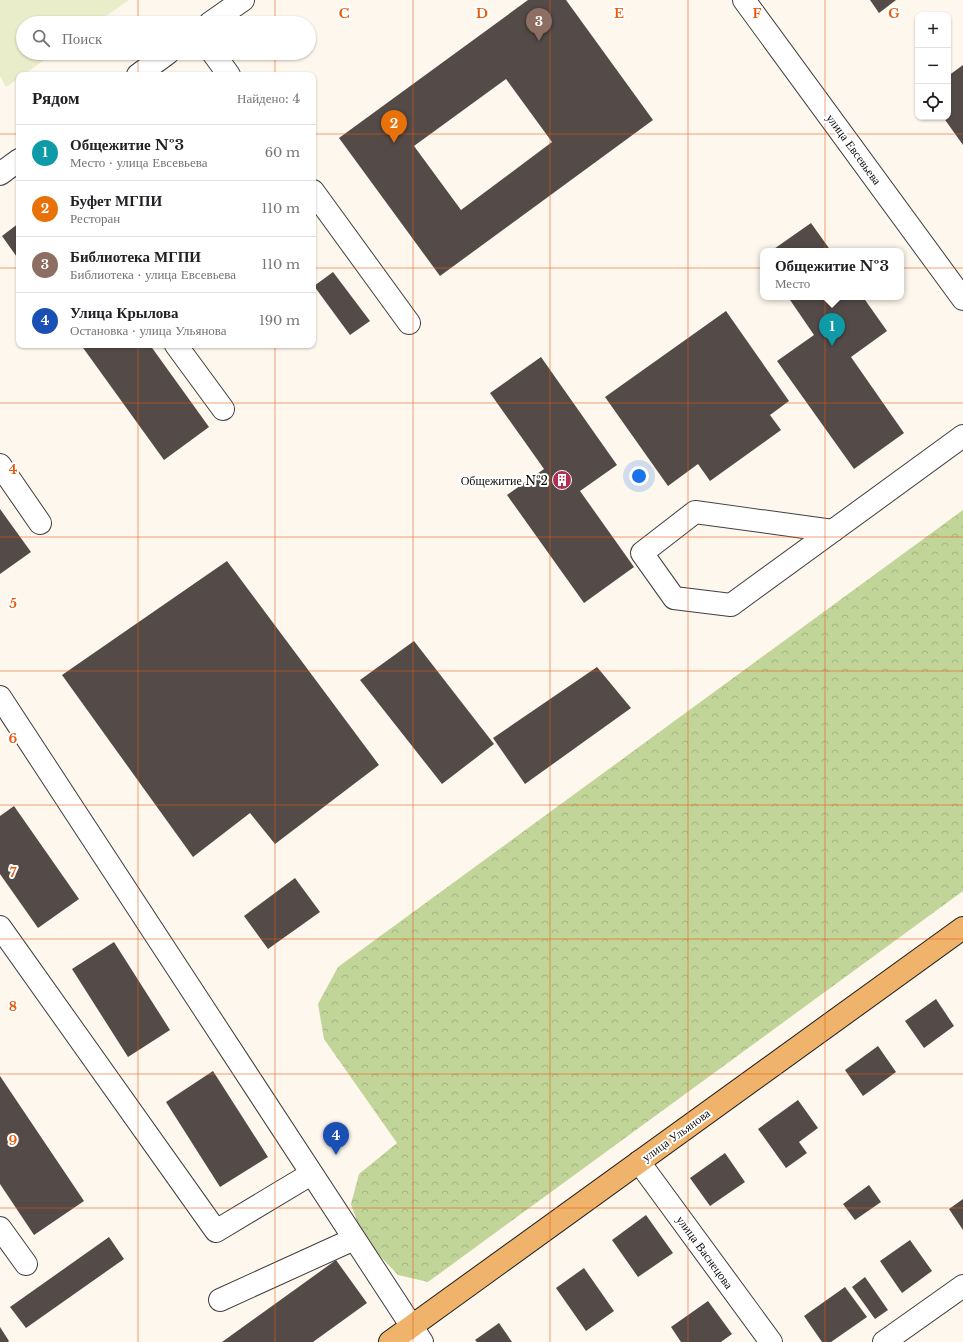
<!DOCTYPE html>
<html lang="ru">
<head>
<meta charset="utf-8">
<style>
	:root { --surface:#fff; --page:#f2f2f2; --text:#202124; --muted:#757577; --line:#e0e0e0; --accent:#b22e50 }
	body { margin:0; font-family:"Libre Baskerville",serif; background:var(--page); color:var(--text) }
	.controls { position:absolute; right:12px; top:12px; display:grid; overflow:hidden; border-radius:8px; box-shadow:0 1px 3px #0004 }
	.controls button { width:36px; height:36px; display:grid; place-items:center; padding:0; border:0; border-bottom:1px solid var(--line); background:var(--surface); color:var(--text); font:20px sans-serif }
	.you { position:absolute; left:639px; top:476px; width:14px; height:14px; margin:-10px; border:3px solid #fff; border-radius:50%; background:#1a73e8; box-shadow:0 0 0 6px #1a73e833 }
	.badge { display:grid; place-items:center; width:26px; height:26px; border-radius:50%; background:var(--accent); color:#fff; font-size:13px; font-weight:700 }
	.pin { position:absolute; translate:-50% -33px; filter:drop-shadow(0 1px 2px #0008) }
	.pin::after { content:''; position:absolute; top:21px; width:14px; height:12px; background:inherit; clip-path:polygon(0 0,100% 0,50% 100%) }
	.popup { position:absolute; left:760px; top:248px; width:144px; height:52px; box-sizing:border-box; display:grid; place-content:center; border-radius:8px; background:var(--surface); filter:drop-shadow(0 1px 3px #0005); font-size:13px; white-space:nowrap; color:var(--muted) }
	.popup b { font-size:15px; color:var(--text) }
	.popup::after { content:''; position:absolute; left:50%; top:100%; margin-left:-8px; border:8px solid transparent; border-top-color:var(--surface) }
	.list { margin:0; padding:0; list-style:none }
	h2 { display:flex; justify-content:space-between; align-items:center; height:52px; margin:0; padding:0 16px; font-size:17px }
	h2 small { font-size:13px; font-weight:400; color:var(--muted) }
	.list li { display:grid; grid-template-columns:26px 1fr auto; gap:12px; align-items:center; box-sizing:border-box; height:56px; padding:0 16px; border-top:1px solid var(--line) }
	.list b { display:block; font-size:15px; white-space:nowrap }
	.list p { margin:0; font-size:13px; white-space:nowrap; color:var(--muted) }
	.list em { font-size:13px; font-style:normal; color:var(--muted) }
	.icon { flex:none; width:22px; height:22px; fill:none; stroke:currentColor; stroke-width:2; stroke-linecap:round; stroke-linejoin:round }
	.map { position:relative; flex:none; width:963px; height:1342px; overflow:hidden }
	.search { position:absolute; background:var(--surface); box-shadow:0 1px 3px #0004; left:16px; top:16px; width:300px; height:44px; display:flex; align-items:center; gap:10px; box-sizing:border-box; padding:0 14px; border-radius:22px; color:var(--muted); font-size:15px }
	.panel { position:absolute; background:var(--surface); box-shadow:0 1px 3px #0004; left:16px; top:72px; width:300px; height:276px; border-radius:8px }
	.map>svg:first-child { display:block }
	.forest { fill:url(#forest-crowns) }
	.pitch { fill:#e9edca }
	.building { fill:#544b49; fill-rule:evenodd }
	.lines { fill:none; stroke-linecap:round; stroke-linejoin:round }
	.minor-casing { stroke:#3f3f3f; stroke-width:24 }
	.major-casing { stroke:#1d1d1d; stroke-width:24 }
	.minor { stroke:#fff; stroke-width:22 }
	.major { stroke:#efb36b; stroke-width:22 }
	.grid { fill:none; stroke:#e8590c; stroke-width:1; stroke-opacity:0.55 }
	.labels { text-anchor:middle; dominant-baseline:central; stroke-width:4; stroke-linejoin:round; paint-order:stroke }
	.street-label { font-size:12px; fill:#0c0c0c; stroke:#fff }
	.poi-label { font-size:12px; fill:#0c0c0c; stroke:#fff; text-anchor:end }
	.grid-label { font-size:13px; text-anchor:middle; font-weight:bold; fill:#e8590c; stroke:#fff; stroke-width:4; stroke-linejoin:round; paint-order:stroke }
</style>
</head>
<body>
<div class="map">
<svg width="963" height="1342" viewBox="0 0 963 1342">
	<defs>
		<pattern id="forest-crowns" width="20" height="18" patternUnits="userSpaceOnUse"><rect width="20" height="18" fill="#c1d599"/><path d="M2 6a3 3 0 1 1 6 0M12 15a3 3 0 1 1 6 0" fill="none" stroke="#a5b683"/></pattern>
	</defs>
	<rect width="100%" height="100%" fill="#fef7ed"/>
	<path class="forest" d="M963,510V891L428,1282L398,1275L363,1238L351,1204L359,1174L397,1143L324,1039L318,1004L338,967Z"/>
	<path class="pitch" d="M0,0H129L96,23H23V53H54L23,75H19V78L6,87L0,76Z"/>
	<path class="building" d="M528,0H566L653,120L440,276L339,138ZM506,79L552,142L461,210L414,146Z
		M870,0H896L879,13Z
		M963,65V145L943,117H948V76Z
		M19,223V260L2,236Z
		M811,223L831,251H771Z
		M333,272L370,321L350,335L314,286Z
		M788,297H863L887,331L851,357L904,433L854,469L777,361L814,335Z
		M726,311L789,401L770,415L781,430L710,481L698,464L668,486L605,397Z
		M81,345H150L209,427L164,460Z
		M541,357L617,465L580,491L634,567L584,603L507,495L544,469L490,393Z
		M0,509L31,552L0,574Z
		M227,561L379,765L275,844L250,813L193,857L62,675Z
		M414,641L494,744L442,784L360,680Z
		M597,667L631,708L525,784L493,738Z
		M14,806L79,899L38,928L0,874V816Z
		M295,878L320,912L268,949L244,916Z
		M114,942L170,1030L128,1057L72,969Z
		M936,999L954,1026L924,1048L905,1021Z
		M878,1046L896,1072L863,1096L845,1070Z
		M213,1071L268,1157L220,1187L166,1102Z
		M0,1076L84,1201L34,1235L0,1184Z
		M798,1100L818,1128L799,1142L807,1153L786,1168L758,1129Z
		M725,1153L745,1182L710,1206L690,1178Z
		M869,1185L881,1202L855,1220L843,1204Z
		M963,1199V1230L949,1209Z
		M646,1215L673,1253L638,1277L612,1240Z
		M109,1237L124,1259L26,1328L10,1307Z
		M910,1240L932,1271L902,1293L880,1261Z
		M336,1260L367,1303L313,1342H222Z
		M584,1268L614,1311L586,1331L556,1288Z
		M865,1277L888,1310L875,1319L852,1287Z
		M845,1287L867,1317L831,1342H822L804,1316Z
		M708,1301L732,1334L721,1342H681L671,1327Z
		M499,1323L512,1342H477L475,1340Z
		M0,1327L9,1341L8,1342H0Z"/>
	<g class="lines">
		<defs>
			<path id="minor" d="M744,0L963,299
				M210,23L243,0
				M213,53L229,75
				M138,75L168,53
				M0,174L19,160
				M313,191L409,323
				M176,345L223,409
				M0,465L40,523
				M833,531L695,512L642,553L674,598L731,605L963,436
				M0,697L422,1342
				M0,927L216,1231L311,1174
				M639,1162L771,1342
				M0,1228L26,1264
				M220,1300L354,1239
				M884,1342L963,1286"/>
			<path id="major" d="M390,1342L963,928"/>
		</defs>
		<use href="#minor" class="minor-casing"/>
		<use href="#major" class="major-casing"/>
		<use href="#minor" class="minor"/>
		<use href="#major" class="major"/>
	</g>
	<path class="grid" d="M138,0V23M275,0V23M413,0V1342M550,0V1342M688,0V1342M825,0V1342M138,53V75M275,53V75M0,134H19M313,134H963M0,268H19M313,268H963M138,345V1342M275,345V1342M0,403H963M0,537H963M0,671H963M0,805H963M0,939H963M0,1074H963M0,1208H963"/>
	<defs>
		<symbol id="building-disc" viewBox="-11 -11 22 22"><circle r="9.5" fill="#b22e50" stroke="#fff"/><path d="M-4-6H4V6H1V3H-1V6H-4ZM-2.5-4.3h1.7v1.8h-1.7ZM.8-4.3h1.7v1.8H.8ZM-2.5-1h1.7V.8h-1.7ZM.8-1h1.7V.8H.8Z" fill="#fff"/></symbol>
	</defs>
	<g fill-rule="evenodd">
		<use href="#building-disc" x="551" y="469" width="22" height="22"/>
	</g>
	<g class="labels">
		<g class="street-label">
			<text transform="translate(854 149) rotate(54)">улица Евсевьева</text>
			<text transform="translate(676 1135) rotate(-36)">улица Ульянова</text>
			<text transform="translate(705 1252) rotate(54)">улица Васнецова</text>
		</g>
		<g class="poi-label">
			<text x="548" y="480">Общежитие №2</text>
		</g>
	</g>
	<g class="grid-label">
		<text x="344" y="18">C</text>
		<text x="482" y="18">D</text>
		<text x="619" y="18">E</text>
		<text x="757" y="18">F</text>
		<text x="894" y="18">G</text>
		<text x="13" y="474">4</text>
		<text x="13" y="608">5</text>
		<text x="13" y="743">6</text>
		<text x="13" y="877">7</text>
		<text x="13" y="1011">8</text>
		<text x="13" y="1145">9</text>
	</g>
</svg>
<div class="controls">
<button>+</button>
<button>−</button>
<button><svg class="icon" aria-label="locate" viewBox="0 0 24 24"><circle cx="12" cy="12" r="6"/><path d="M12 2v4M12 18v4M2 12h4M18 12h4"/></svg></button>
</div>
<div class="you"></div>
<div class="pin badge" style="left:832px;top:346px;background:#0f9aa8">1</div>
<div class="popup"><b>Общежитие №3</b>Место</div>
<div class="pin badge" style="left:394px;top:143px;background:#e8710a">2</div>
<div class="pin badge" style="left:539px;top:41px;background:#8d6e63">3</div>
<div class="pin badge" style="left:336px;top:1155px;background:#1a4fb4">4</div>
<div class="search"><svg class="icon" aria-label="search" viewBox="0 0 24 24"><circle cx="10" cy="10" r="6"/><path d="M15 15l6 6"/></svg>Поиск</div>
<section class="panel">
<h2>Рядом<small>Найдено: 4</small></h2>
<ul class="list">
<li><span class="badge" style="background:#0f9aa8">1</span><div><b>Общежитие №3</b><p>Место · улица Евсевьева</p></div><em>60 m</em></li>
<li><span class="badge" style="background:#e8710a">2</span><div><b>Буфет МГПИ</b><p>Ресторан</p></div><em>110 m</em></li>
<li><span class="badge" style="background:#8d6e63">3</span><div><b>Библиотека МГПИ</b><p>Библиотека · улица Евсевьева</p></div><em>110 m</em></li>
<li><span class="badge" style="background:#1a4fb4">4</span><div><b>Улица Крылова</b><p>Остановка · улица Ульянова</p></div><em>190 m</em></li>
</ul>
</section>
</div>
</body>
</html>
